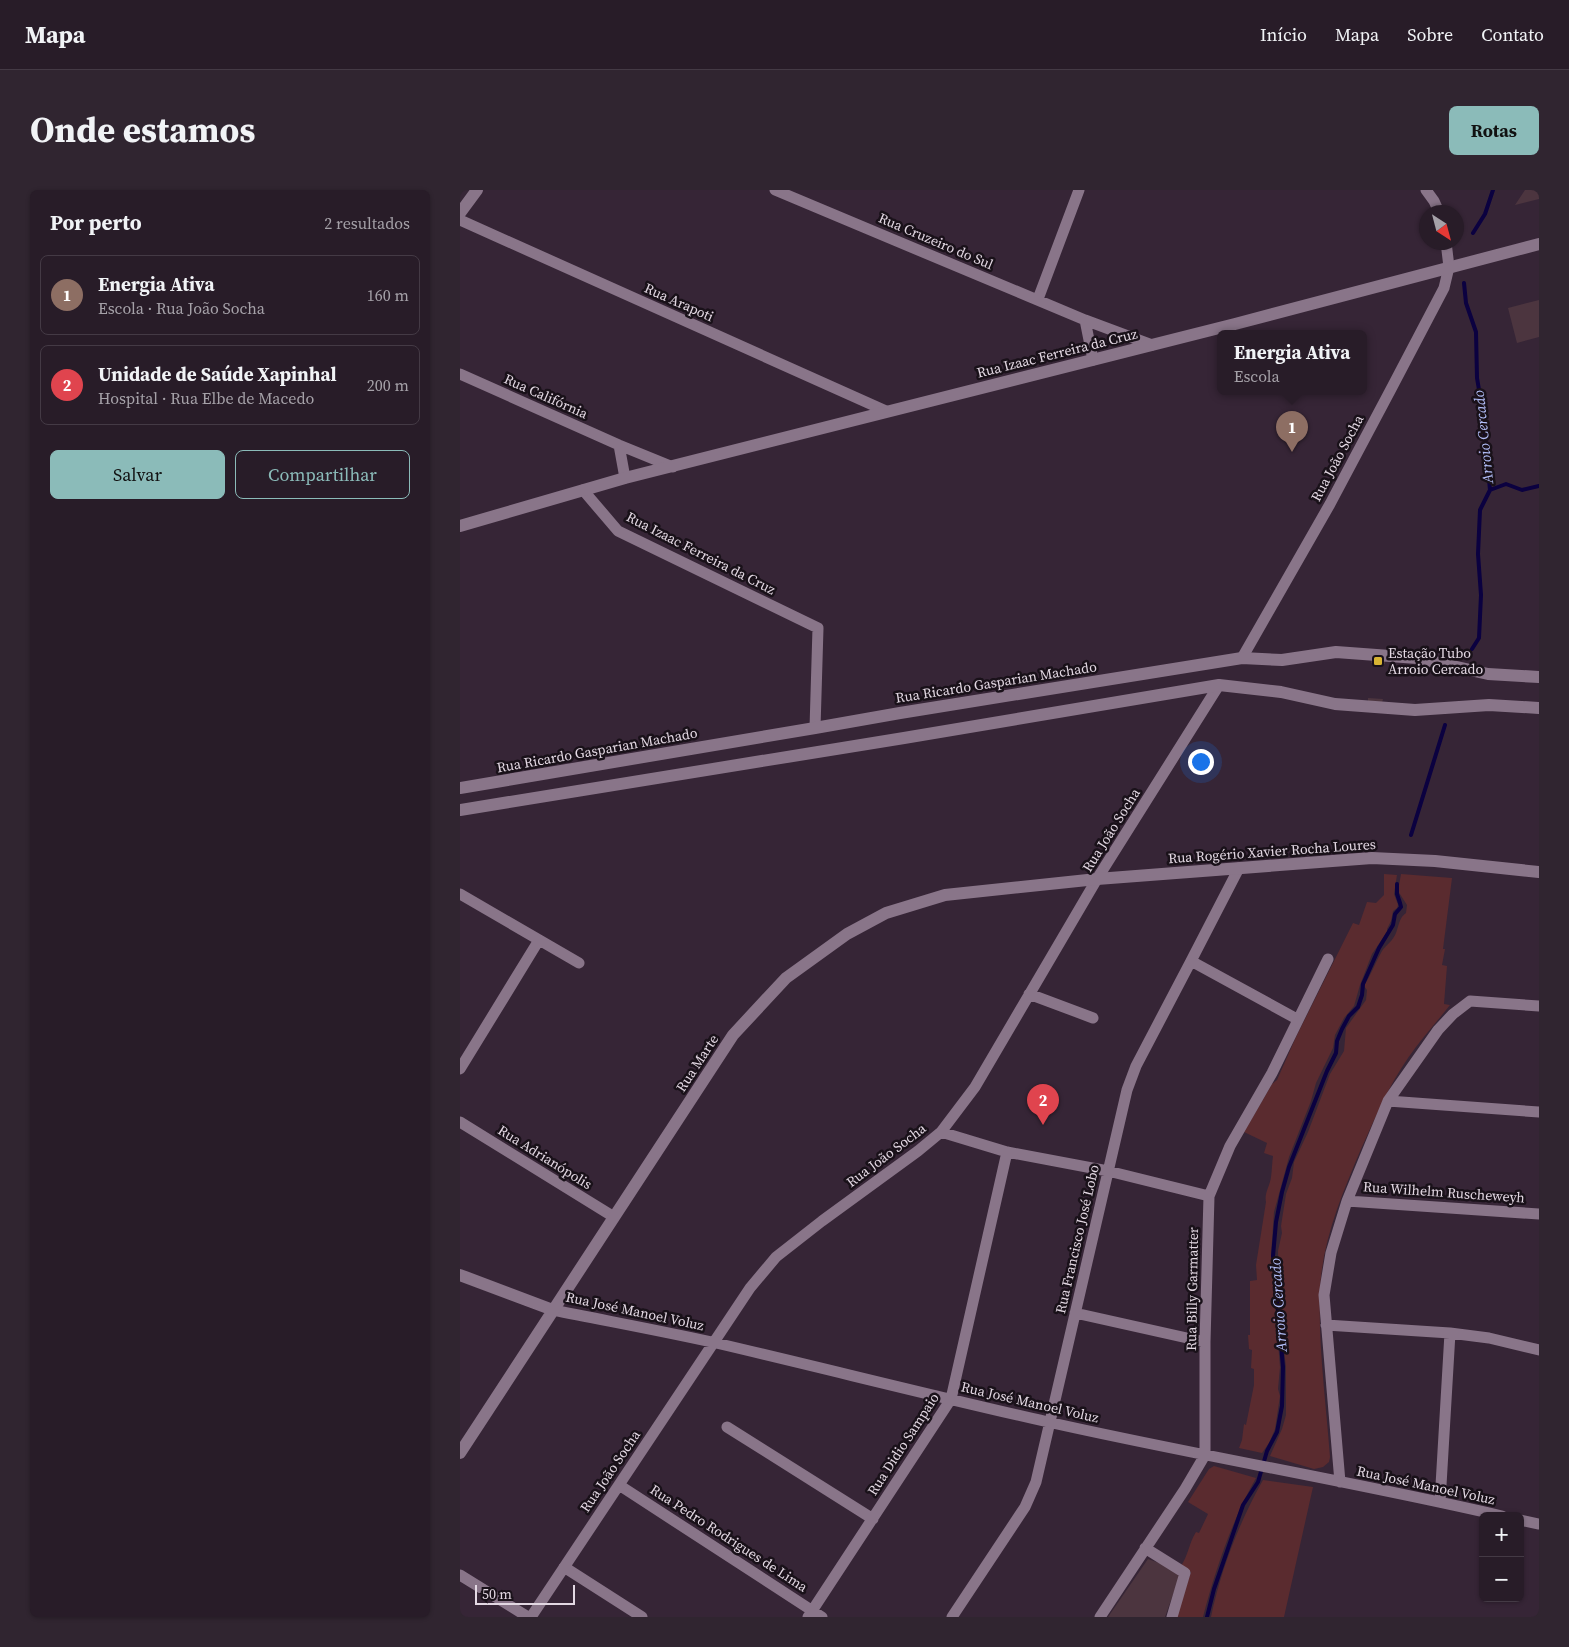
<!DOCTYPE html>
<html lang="pt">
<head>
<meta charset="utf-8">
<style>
	:root { --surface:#281c28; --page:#302530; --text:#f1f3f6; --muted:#a5a1a8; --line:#443a45; --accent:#8bbbb9 }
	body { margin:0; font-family:"Source Serif 4",serif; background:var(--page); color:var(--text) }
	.controls { position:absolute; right:15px; bottom:15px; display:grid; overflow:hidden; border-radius:8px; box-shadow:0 1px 4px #0004 }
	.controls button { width:45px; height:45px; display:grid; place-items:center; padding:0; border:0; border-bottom:1px solid var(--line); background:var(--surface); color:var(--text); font:25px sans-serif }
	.compass { position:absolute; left:959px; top:15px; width:45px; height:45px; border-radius:50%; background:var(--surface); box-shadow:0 1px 4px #0004; rotate:144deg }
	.scale { position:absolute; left:15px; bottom:12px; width:100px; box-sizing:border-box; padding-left:5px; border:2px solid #e3d8e3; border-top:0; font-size:14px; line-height:18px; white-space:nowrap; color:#e3d8e3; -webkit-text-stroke:4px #191119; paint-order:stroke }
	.you { position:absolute; left:740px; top:571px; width:18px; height:18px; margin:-12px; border:4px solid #fff; border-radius:50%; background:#1a73e8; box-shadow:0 0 0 8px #1a73e833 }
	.badge { display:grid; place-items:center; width:32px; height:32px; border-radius:50%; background:var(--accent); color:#fff; font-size:16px; font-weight:700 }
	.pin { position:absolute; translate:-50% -41px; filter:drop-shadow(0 1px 2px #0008) }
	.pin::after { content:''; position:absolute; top:26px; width:18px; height:15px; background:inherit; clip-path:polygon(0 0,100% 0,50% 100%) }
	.popup { position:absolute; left:757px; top:140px; width:150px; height:65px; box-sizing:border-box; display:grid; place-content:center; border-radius:8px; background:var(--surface); filter:drop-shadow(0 1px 4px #0005); font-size:16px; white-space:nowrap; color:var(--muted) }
	.popup b { font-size:19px; color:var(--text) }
	.popup::after { content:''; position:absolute; left:50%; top:100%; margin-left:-10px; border:10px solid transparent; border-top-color:var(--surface) }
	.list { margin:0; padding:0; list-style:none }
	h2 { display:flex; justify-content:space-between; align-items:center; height:65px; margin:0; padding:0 20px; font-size:21px }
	h2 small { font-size:16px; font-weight:400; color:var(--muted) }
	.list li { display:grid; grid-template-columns:32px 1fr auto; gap:15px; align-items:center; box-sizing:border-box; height:80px; margin:0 10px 10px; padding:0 10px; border:1px solid var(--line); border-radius:8px }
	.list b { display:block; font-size:19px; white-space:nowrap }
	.list p { margin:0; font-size:16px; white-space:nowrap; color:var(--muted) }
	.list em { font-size:16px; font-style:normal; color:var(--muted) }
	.actions { display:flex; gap:10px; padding:15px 20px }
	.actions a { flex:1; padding:11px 0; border:1px solid var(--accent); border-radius:8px; text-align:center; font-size:18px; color:var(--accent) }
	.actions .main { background:var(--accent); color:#111 }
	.map { position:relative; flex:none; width:1079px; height:1427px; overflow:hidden; border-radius:8px }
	header { display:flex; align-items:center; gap:30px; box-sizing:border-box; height:70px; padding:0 25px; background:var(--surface); border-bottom:1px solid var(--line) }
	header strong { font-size:24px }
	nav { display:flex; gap:28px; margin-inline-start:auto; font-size:18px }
	.intro { display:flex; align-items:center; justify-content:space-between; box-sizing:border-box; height:120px; padding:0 30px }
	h1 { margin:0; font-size:35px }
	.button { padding:12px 22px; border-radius:8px; background:var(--accent); color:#111; font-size:18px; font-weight:700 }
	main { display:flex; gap:30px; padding:0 30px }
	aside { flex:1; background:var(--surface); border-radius:8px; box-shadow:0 1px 4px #0004 }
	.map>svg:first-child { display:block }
	.green { fill:#5a2b2f }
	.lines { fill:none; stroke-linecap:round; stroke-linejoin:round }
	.stream { stroke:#0b0140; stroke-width:4 }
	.building { fill:#4c353f }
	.minor { stroke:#897589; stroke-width:11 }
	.tertiary { stroke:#897589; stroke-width:12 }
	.secondary { stroke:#897589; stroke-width:12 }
	.poi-dot { fill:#d8b434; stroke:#191119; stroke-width:2 }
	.labels { text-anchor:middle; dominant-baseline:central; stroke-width:5; stroke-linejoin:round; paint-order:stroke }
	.street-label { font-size:14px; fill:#e3d8e3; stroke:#191119 }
	.poi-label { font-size:14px; fill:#e3d8e3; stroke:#191119; text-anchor:start }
	.water-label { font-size:15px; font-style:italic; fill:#b1bdf7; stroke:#191119 }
</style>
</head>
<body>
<header>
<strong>Mapa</strong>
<nav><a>Início</a><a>Mapa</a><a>Sobre</a><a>Contato</a></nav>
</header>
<div class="intro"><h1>Onde estamos</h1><a class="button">Rotas</a></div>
<main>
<aside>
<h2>Por perto<small>2 resultados</small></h2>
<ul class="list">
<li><span class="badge" style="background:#8d6e63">1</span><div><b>Energia Ativa</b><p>Escola · Rua João Socha</p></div><em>160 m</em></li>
<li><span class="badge" style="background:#e0444e">2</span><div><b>Unidade de Saúde Xapinhal</b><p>Hospital · Rua Elbe de Macedo</p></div><em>200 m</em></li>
</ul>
<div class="actions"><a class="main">Salvar</a><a>Compartilhar</a></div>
</aside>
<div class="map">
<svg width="1079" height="1427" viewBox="0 0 1079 1427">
	<rect width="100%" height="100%" fill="#362536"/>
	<path class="green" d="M924,684L937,685L934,704L938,715L937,718L933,721L931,731L927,739V742L912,764L900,795L894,816L884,828L875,845L873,858L856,893L851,911L829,967L814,1022L811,1065L820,1177L818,1199L820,1206L815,1239L809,1253L802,1263L779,1258L782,1250L784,1234L786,1235L794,1195V1179L791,1178L792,1160L789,1159L788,1145H790V1091L797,1090L796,1075L806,1012C804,1003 810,996 811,987C812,980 812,973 813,966L804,963L807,953L784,942L812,894L817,890L836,847L893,733L899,735L907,712L916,713L924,705Z
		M941,684L992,688L983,759H985L982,775L987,776L984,814L990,815C976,833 960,850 948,868C928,897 915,928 901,959C882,1004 862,1051 860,1100C858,1155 866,1212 870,1267L869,1272L863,1277L854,1279L810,1266L822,1239L826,1225V1177L819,1116L818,1061L822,1043L821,1036L826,1004L832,988L834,972L848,942L870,884L884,861L886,838L906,810L907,800L904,796C911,785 915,773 922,761C926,755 933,751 936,743C939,735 939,728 946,723L947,715L938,701Z
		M754,1276L796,1288C772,1330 755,1381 743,1427H716L731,1382L721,1376C728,1366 729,1353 736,1342L739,1343L748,1324L728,1312L749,1279Z
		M803,1290L853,1297L824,1427H751C761,1379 779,1333 803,1290Z"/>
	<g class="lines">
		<path class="stream" d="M1013,43L1025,24L1033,0
			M1004,93L1006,113L1016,142L1017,188L1023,223L1030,300L1020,320L1018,364L1021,405L1019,448L1012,459
			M1030,300L1046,294L1062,300L1079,296
			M951,645L985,535
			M747,1427L754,1399L783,1315L798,1292L807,1261L817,1242L822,1216L823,1177L817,1109L818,1096L813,1066L816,1032L822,1002L829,977L867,881L876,863L877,851L882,839L889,826L898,817L902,805L903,794L919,758L933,735L935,724L941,717L940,713L937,704V694"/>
	</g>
	<path class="building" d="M1065,0H1079V9L1055,15Z
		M1079,110V147L1057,153L1048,118Z
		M911,469L925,470V474L911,473Z
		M908,508L923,509L922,513L908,512Z
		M688,1369L702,1374L720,1385L705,1427H648Z"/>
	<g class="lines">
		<path class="minor" d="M315,0L625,130L692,155
			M966,0L974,11L979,22
			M0,30L426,221
			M578,109L619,0
			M625,130L633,170
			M0,184L159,255L213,277
			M159,255L165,288
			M123,300L158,341L358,438L355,538
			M782,468L870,314L930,201L984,98L989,77L986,52
			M0,704L119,773
			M731,771L837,829
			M569,804L633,828
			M0,879L79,750
			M928,911L1079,922
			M0,932L154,1027
			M481,942L547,962L648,981L749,1006
			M887,1011L1079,1024
			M93,1120C147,1131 202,1141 256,1153C367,1179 477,1207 588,1232C739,1266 891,1291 1042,1326
			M615,1123L745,1152
			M866,1135L990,1143L1029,1148L1079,1160
			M267,1237L413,1329
			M880,1292L864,1105L871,1063L887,1011L928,911L978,840L993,824L1010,811L1079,816
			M159,1295L362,1427
			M980,1312L990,1143
			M1060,1330L1079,1334
			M685,1358L725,1383L712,1427
			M104,1377L182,1427
			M0,1385L68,1427
			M71,1427L290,1098L316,1067L362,1031L458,961L481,942L515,897L637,689L759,495
			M348,1427L491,1209L547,962
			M492,1427L565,1317L576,1292L667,900L676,876L731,771L779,678
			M640,1427L725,1299L745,1265V1152L749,1006L770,956L812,883L868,769"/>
		<path class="tertiary" d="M0,23L17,0
			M0,598L355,538L440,523L782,468L822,470L876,462L957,468L1028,484L1079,487
			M0,620L444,548L759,495L821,502L875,514L955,520L1029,515L1079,518
			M0,1085L93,1120
			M0,1263L273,845L326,788L387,744L426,723L485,705L637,689L912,668L975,671L1079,682"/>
		<path class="secondary" d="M0,336L165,288L775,134L1079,54"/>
	</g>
	<rect class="poi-dot" x="913" y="466" width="10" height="10" rx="2.5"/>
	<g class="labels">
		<g class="street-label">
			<text transform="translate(476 51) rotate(23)">Rua Cruzeiro do Sul</text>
			<text transform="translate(219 112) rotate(24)">Rua Arapoti</text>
			<text transform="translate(597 163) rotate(-14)">Rua Izaac Ferreira da Cruz</text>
			<text transform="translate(86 206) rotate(24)">Rua Califórnia</text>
			<text transform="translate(877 268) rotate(-62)">Rua João Socha</text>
			<text transform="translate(241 363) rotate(27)">Rua Izaac Ferreira da Cruz</text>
			<text transform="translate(536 492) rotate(-9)">Rua Ricardo Gasparian Machado</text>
			<text transform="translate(137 560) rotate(-10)">Rua Ricardo Gasparian Machado</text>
			<text transform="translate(651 640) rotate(-58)">Rua João Socha</text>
			<text transform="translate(812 661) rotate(-4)">Rua Rogério Xavier Rocha Loures</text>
			<text transform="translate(237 873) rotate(-57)">Rua Marte</text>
			<text transform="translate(426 965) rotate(-37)">Rua João Socha</text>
			<text transform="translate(85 967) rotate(32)">Rua Adrianópolis</text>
			<text transform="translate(984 1002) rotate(4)">Rua Wilhelm Ruscheweyh</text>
			<text transform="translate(617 1049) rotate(-77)">Rua Francisco José Lobo</text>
			<text transform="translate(732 1099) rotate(-89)">Rua Billy Garmatter</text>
			<text transform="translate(175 1121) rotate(12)">Rua José Manoel Voluz</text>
			<text transform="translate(570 1212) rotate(13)">Rua José Manoel Voluz</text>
			<text transform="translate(443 1254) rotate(-57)">Rua Didio Sampaio</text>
			<text transform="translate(150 1281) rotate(-56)">Rua João Socha</text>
			<text transform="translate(966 1295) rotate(12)">Rua José Manoel Voluz</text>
			<text transform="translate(269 1348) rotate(33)">Rua Pedro Rodrigues de Lima</text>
		</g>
		<g class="poi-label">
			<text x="928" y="463">Estação Tubo<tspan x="928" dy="16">Arroio Cercado</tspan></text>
		</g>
		<g class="water-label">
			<text transform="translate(1023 247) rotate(-96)">Arroio Cercado</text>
			<text transform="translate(818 1115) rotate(-94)">Arroio Cercado</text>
		</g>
	</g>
</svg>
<div class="controls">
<button>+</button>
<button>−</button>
</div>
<svg class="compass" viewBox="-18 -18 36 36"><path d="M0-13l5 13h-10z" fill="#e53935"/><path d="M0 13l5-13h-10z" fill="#a5a1a8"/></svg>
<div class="scale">50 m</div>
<div class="you"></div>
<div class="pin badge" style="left:832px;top:262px;background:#8d6e63">1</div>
<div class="popup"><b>Energia Ativa</b>Escola</div>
<div class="pin badge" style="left:583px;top:935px;background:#e0444e">2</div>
</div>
</main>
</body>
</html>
